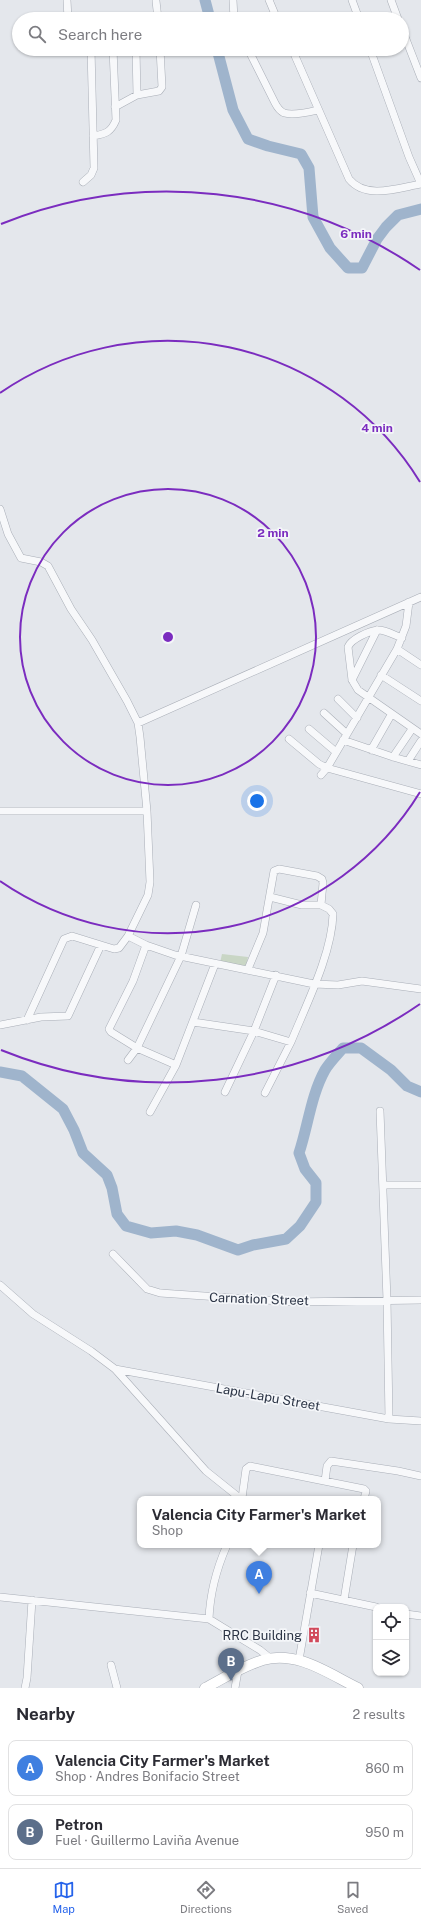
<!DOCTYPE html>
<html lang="en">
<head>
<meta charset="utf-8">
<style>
	:root { --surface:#fff; --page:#f2f2f3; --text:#2b2b33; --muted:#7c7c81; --line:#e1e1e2; --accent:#2563eb }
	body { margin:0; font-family:"Public Sans",sans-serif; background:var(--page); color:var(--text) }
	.controls { position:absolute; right:12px; bottom:12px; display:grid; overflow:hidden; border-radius:8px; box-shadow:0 1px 3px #0004 }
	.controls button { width:36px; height:36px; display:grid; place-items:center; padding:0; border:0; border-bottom:1px solid var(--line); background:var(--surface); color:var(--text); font:20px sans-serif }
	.you { position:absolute; left:257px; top:801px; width:14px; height:14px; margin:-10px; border:3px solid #fff; border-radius:50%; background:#1a73e8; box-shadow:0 0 0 6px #1a73e833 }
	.badge { display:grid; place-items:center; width:26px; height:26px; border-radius:50%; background:var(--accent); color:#fff; font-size:13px; font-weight:700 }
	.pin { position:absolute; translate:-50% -33px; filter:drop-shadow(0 1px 2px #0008) }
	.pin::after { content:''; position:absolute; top:21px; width:14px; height:12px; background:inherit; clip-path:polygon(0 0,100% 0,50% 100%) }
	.popup { position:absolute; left:137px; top:1496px; width:244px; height:52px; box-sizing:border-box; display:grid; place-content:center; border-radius:8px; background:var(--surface); filter:drop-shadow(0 1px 3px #0005); font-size:13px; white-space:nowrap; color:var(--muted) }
	.popup b { font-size:15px; color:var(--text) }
	.popup::after { content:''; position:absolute; left:50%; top:100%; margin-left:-8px; border:8px solid transparent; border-top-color:var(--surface) }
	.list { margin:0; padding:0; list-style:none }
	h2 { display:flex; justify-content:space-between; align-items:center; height:52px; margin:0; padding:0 16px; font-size:17px }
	h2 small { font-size:13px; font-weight:400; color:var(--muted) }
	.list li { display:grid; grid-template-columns:26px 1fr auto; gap:12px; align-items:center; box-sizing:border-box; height:56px; margin:0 8px 8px; padding:0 8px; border:1px solid var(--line); border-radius:8px }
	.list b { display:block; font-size:15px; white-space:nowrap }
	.list p { margin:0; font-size:13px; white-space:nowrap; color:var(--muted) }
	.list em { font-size:13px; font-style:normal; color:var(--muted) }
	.icon { flex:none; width:22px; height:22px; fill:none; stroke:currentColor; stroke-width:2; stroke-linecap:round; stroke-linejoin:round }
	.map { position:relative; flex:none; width:421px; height:1688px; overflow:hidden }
	.search { position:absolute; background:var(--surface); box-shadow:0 1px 3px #0004; left:12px; right:12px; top:12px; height:44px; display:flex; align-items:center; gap:10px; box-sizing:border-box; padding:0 14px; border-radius:22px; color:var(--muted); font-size:15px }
	.sheet { height:180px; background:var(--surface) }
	nav { display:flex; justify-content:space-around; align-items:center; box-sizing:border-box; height:56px; border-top:1px solid var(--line); background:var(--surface); font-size:11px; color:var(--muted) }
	nav a { display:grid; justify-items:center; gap:2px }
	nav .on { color:var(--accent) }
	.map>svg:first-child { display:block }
	.green { fill:#c9d6c5 }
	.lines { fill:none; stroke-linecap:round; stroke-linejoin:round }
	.river { stroke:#9fb4cc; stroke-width:11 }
	.street-casing { stroke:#a9aeb7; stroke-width:8 }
	.secondary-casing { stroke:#a9aeb7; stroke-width:11 }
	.street { stroke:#f7f8fa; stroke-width:7 }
	.secondary { stroke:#fff; stroke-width:10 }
	.ring { fill:none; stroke:#7b2cbf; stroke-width:2 }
	.labels { text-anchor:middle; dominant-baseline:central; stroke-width:3.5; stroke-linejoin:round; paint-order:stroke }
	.street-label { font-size:13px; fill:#2b3445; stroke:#f4f6f9 }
	.poi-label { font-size:13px; fill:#2b3445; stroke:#f4f6f9; text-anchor:end }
	.centre { fill:#7b2cbf; stroke:#f4f6f9; stroke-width:2 }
	.ring-label { font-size:12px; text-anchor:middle; font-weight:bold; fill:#7b2cbf; stroke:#f4f6f9; stroke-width:3.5; stroke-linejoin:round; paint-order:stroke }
</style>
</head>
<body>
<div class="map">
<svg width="421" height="1688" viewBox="0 0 421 1688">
	<rect width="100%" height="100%" fill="#e4e7ec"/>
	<path class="green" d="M222,954L248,957L246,967L220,963Z"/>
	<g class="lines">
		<path class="river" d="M205,0L210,19
			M217,49L233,110L248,139L268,146L301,154L309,168L313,217L330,248L348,268H362L377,239L386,227L398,215L421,209
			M0,1072L22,1076L63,1109L74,1130L83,1153L107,1175L112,1188L117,1214L126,1226L151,1233L176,1231L197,1235L238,1250L253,1245L286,1239L300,1226L316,1202V1183L305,1169L299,1153C308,1126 311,1095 325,1070C330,1062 337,1055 343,1048H361L391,1070L407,1086L421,1092"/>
		<defs>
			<path id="street" d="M67,0L68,19
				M233,0L234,19
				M269,0L277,19
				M352,0L359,19
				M391,0L398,19
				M156,1L158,19
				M402,29L421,78
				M68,49H76
				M136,49L137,95
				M248,49L275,103C277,107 280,111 284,113C294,116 309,112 318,110
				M292,49L349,179C366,200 398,188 421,184
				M370,49L409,157L421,184
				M115,107L137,95L159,91L162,87L160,49
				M93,136C106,134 111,132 116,120L113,49
				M83,182L91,175L94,168L91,49
				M0,509L8,534L21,558L41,562L48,566L71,609L92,640L127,701L138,723L140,737L147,811L150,882L148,895L128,936L119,948L114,949L101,945L68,1016L41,1017L0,1025
				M402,638C394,635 386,630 378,630C369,631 351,639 348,647L352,680L358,690L421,734
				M397,649L421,665
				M381,675L421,701
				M352,680L377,630
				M338,699L357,718
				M324,713L347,734
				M138,723L421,597
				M309,729L336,752
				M289,739L319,764L327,768L421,794
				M343,740L393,757L421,765
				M371,750L391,715
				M393,757L412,729
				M408,761L421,741
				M321,775L327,768L397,649L406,626L409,602
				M0,811H147
				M270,897L302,905H321
				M128,936L146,945L175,955L314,984L338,985L362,981L421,989
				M146,945L133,981L109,1029L111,1032L137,1048L176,1065
				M27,1020L64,939L72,936L101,945
				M193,1022L254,1031L291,1042C306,1005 332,954 333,914L329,909L321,905L323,883L322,879L317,876L279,869L274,871L263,933L248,969
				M128,1060L137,1048L181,956L196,905
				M225,1092L254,1031L276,975
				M265,1093L291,1042
				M380,1111L387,1300L389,1419
				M150,1112L176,1065L215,964
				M383,1185H421
				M113,1254L147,1289L160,1293L293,1302L421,1300
				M0,1285L33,1314L91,1351L115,1369L206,1471L241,1499
				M115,1369L389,1419L421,1421
				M325,1481L327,1466L331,1461L398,1471L421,1476
				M242,1498L246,1469L250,1466L364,1489L366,1491L364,1499
				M227,1545C216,1570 210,1592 209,1619L260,1650L270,1658
				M310,1593L376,1607
				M0,1597L209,1619
				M344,1600L353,1545
				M406,1614L421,1616
				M299,1660L319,1545
				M111,1665L117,1688
				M25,1688L27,1678L32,1600
				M235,1688L238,1671"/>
			<path id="secondary" d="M205,1688C224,1678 243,1666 263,1660C297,1650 329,1674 358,1688"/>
		</defs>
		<use href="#street" class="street-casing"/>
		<use href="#secondary" class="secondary-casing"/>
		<use href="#street" class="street"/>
		<use href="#secondary" class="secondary"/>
	</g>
	<g class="ring">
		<circle cx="168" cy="637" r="148"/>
		<path d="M420 792A296 296 0 0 1 0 881M0 393A296 296 0 0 1 420 482"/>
		<path d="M420 1004A445 445 0 0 1 1 1050M1 224A445 445 0 0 1 420 270"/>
	</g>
	<defs>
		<symbol id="building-bare" viewBox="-9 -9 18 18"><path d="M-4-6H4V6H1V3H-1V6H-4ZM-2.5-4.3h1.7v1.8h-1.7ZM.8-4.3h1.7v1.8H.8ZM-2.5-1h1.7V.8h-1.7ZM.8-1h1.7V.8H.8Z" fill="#d1495b" stroke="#f4f6f9" stroke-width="2.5" paint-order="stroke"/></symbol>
	</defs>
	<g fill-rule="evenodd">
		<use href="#building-bare" x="303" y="1624" width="22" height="22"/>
	</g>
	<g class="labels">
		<g class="street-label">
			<text transform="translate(259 1299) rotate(2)">Carnation Street</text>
			<text transform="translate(268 1397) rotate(10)">Lapu-Lapu Street</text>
		</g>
		<g class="poi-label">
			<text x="302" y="1635">RRC Building</text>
		</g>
	</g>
	<circle cx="168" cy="637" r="6" class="centre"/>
	<g class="ring-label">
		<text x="356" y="238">6 min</text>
		<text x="377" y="432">4 min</text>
		<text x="273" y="537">2 min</text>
	</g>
</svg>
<div class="controls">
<button><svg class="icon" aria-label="locate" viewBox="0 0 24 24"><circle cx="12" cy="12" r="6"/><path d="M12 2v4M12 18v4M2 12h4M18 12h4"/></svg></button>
<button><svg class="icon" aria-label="layers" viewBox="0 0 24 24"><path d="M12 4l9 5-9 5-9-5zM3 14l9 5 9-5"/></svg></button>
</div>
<div class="you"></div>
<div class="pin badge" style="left:259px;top:1594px;background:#3f7fe0">A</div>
<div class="popup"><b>Valencia City Farmer's Market</b>Shop</div>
<div class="pin badge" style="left:231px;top:1681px;background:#5c6f8a">B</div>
<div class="search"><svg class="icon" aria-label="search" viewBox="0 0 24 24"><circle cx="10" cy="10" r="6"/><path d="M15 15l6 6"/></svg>Search here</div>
</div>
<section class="sheet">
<h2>Nearby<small>2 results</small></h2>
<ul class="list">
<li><span class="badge" style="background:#3f7fe0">A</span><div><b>Valencia City Farmer's Market</b><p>Shop · Andres Bonifacio Street</p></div><em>860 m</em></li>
<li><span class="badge" style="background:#5c6f8a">B</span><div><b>Petron</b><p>Fuel · Guillermo Laviña Avenue</p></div><em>950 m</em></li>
</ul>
</section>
<nav>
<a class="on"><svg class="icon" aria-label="map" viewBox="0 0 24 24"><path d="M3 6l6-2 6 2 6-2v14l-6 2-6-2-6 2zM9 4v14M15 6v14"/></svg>Map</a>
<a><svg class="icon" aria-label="directions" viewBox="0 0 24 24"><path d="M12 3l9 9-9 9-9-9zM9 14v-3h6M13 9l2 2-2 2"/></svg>Directions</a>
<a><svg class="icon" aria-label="saved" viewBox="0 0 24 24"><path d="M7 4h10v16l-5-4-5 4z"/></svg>Saved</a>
</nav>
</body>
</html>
